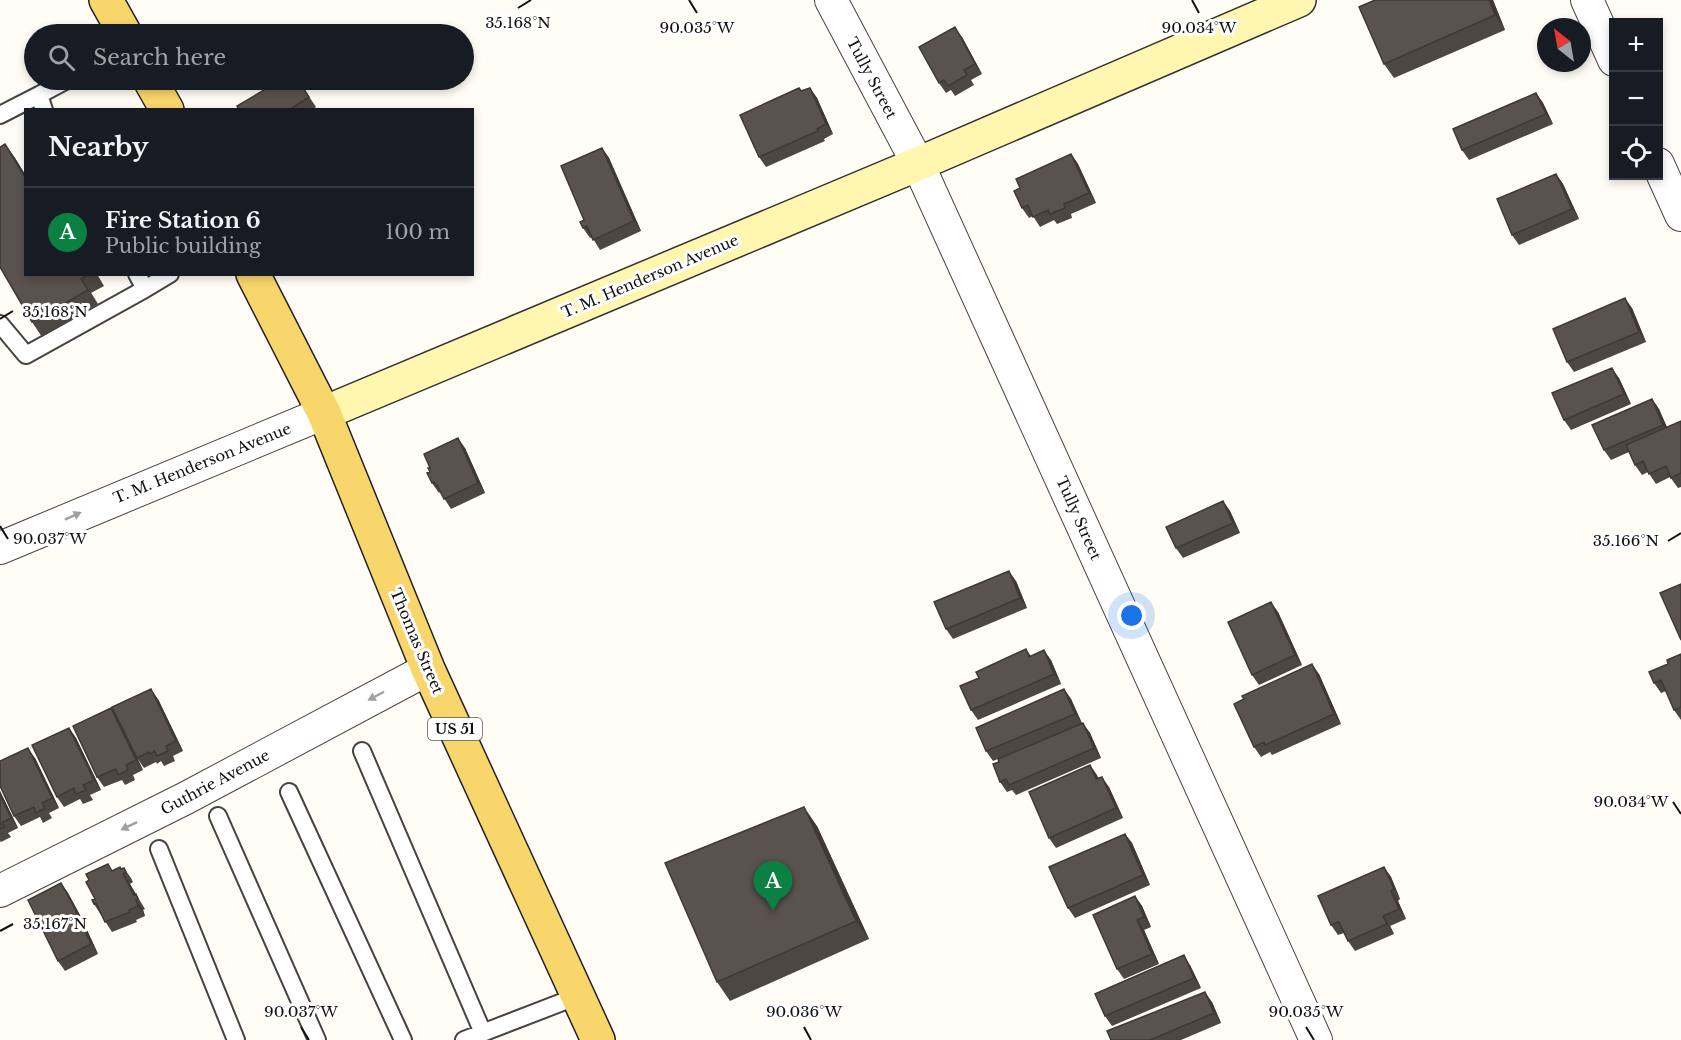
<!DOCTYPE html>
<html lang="en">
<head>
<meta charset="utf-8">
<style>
	:root { --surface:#171b24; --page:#20242c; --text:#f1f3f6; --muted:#9ea1a6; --line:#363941; --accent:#0b8043 }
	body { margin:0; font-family:"Libre Baskerville",serif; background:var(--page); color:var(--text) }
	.controls { position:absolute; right:18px; top:18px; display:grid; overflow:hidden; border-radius:0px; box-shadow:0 3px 9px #0003 }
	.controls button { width:54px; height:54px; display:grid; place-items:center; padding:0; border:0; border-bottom:2px solid var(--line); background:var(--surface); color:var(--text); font:30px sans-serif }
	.compass { position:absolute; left:1537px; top:18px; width:54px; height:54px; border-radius:50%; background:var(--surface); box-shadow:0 3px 9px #0003; rotate:329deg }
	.you { position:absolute; left:1132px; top:616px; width:21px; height:21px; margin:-15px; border:4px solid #fff; border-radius:50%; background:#1a73e8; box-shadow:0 0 0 9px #1a73e833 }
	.badge { display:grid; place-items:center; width:39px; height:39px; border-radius:50%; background:var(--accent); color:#fff; font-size:20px; font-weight:700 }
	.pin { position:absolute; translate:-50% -50px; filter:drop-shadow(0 2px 3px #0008) }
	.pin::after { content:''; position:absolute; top:32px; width:21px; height:18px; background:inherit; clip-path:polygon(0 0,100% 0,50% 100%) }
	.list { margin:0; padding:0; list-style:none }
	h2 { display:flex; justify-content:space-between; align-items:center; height:78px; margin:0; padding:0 24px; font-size:26px }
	h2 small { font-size:20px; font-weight:400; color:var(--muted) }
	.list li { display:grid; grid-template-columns:39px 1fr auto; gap:18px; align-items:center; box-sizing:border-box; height:90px; padding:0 24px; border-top:2px solid var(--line) }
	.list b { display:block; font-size:22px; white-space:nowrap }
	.list p { margin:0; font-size:20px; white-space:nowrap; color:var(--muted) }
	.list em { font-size:20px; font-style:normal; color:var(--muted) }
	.icon { flex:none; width:33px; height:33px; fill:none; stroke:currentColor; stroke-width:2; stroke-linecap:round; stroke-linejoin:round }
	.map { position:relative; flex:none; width:1681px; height:1040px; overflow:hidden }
	.search { position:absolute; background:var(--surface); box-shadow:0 3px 9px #0003; left:24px; top:24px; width:450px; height:66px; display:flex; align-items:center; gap:15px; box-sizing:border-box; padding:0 21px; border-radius:33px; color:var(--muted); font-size:22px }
	.panel { position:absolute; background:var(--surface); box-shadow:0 3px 9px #0003; left:24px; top:108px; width:450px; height:168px; border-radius:0px }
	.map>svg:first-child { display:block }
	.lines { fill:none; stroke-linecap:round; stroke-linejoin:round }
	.lane-casing { stroke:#444; stroke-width:20 }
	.street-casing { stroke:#444; stroke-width:34 }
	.secondary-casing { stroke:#333; stroke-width:36 }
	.primary-casing { stroke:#222; stroke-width:36 }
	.lane { stroke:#fff; stroke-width:16 }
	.street { stroke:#fff; stroke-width:32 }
	.secondary { stroke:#fff6b0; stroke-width:33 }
	.primary { stroke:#f9d66b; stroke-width:33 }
	.wall { fill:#4d4742 }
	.shaded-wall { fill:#3f3936 }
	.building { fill:#5a524d; stroke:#3f3936; stroke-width:1.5 }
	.oneway { fill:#a0a0a0 }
	.ticks { fill:none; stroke:#111; stroke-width:2 }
	.labels { text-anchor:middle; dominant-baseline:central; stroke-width:6; stroke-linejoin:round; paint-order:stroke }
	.shield { fill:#fff; stroke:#585858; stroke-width:1.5 }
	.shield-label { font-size:14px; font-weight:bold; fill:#111 }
	.street-label { font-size:15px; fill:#111; stroke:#fff }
	.ticks-label { font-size:15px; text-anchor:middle; fill:#111; stroke:#fff; stroke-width:6; stroke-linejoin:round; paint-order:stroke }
</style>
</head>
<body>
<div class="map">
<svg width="1681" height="1040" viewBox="0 0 1681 1040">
	<rect width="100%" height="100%" fill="#fffdf5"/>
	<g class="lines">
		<defs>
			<path id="lane" d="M44,110L39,95L67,80
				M0,115L39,95
				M137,274L145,289L170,274
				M0,324L26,355L145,289
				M362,751L483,1033
				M289,792L403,1040
				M218,816L317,1040
				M159,849L236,1040
				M464,1040L578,996"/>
			<path id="street" d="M831,0L918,164L1316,1040
				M1587,0L1614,60
				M1658,164L1681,215
				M0,548L324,413
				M0,891L186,798L428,669"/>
			<path id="secondary" d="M324,413L918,164L1299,0"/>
			<path id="primary" d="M106,0L125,34
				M150,80L167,110
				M253,274L324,413L428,669L598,1040"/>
		</defs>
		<use href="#lane" class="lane-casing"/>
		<use href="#street" class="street-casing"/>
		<use href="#secondary" class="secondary-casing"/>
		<use href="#primary" class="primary-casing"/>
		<use href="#lane" class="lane"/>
		<use href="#street" class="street"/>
		<use href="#secondary" class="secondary"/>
		<use href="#primary" class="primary"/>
	</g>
	<path class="wall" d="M1493,0L1505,30L1394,78L1384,64Z
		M962,37L982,74L971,80L974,85L955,96L951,90L946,93L939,83Z
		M281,80H298L316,107L312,110H239Z
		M799,88L801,91L810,88L817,98L833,134L824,139L825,141L766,167L759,157Z
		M1536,93L1543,103L1553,124L1469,160L1462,150Z
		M5,144L15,158L26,176V274H97L104,286L91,293L98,304L42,337L32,322Z
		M602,148L609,158L641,231L600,250L592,237L590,238L583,228L584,220Z
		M1071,154L1078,164L1096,203L1071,214L1072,218L1057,224L1054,220L1040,227L1033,216L1029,218L1022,208L1020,188Z
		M1556,174L1563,184L1579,219L1519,245L1512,235Z
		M1632,308L1646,342L1574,372L1567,362Z
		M1619,378L1631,404L1571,430L1564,420Z
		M1652,399L1659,409L1667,427L1681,421V487L1678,488L1670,477L1656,484L1648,472L1642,475L1635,465L1629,452L1611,460L1604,450Z
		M465,448L485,493L451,509L440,492L439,493L432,483L430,472Z
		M1223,501L1230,511L1240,533L1183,558L1176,548Z
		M1016,581L1027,608L953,639L946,629Z
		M1278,612L1302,665L1259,685L1252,675Z
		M1026,649L1031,656L1051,660L1061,684L978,720L971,710L979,678Z
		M1681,654V720L1674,710L1666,691L1661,693L1654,683L1668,664Z
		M1319,674L1341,724L1272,755L1270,752L1261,757L1254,747Z
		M1064,689L1071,699L1082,723L1090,733L1101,758L1016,795L1012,790L1007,792L1000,782L1045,739L993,761L986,751Z
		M158,699L183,751L173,756L175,761L164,766L161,761L157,764L156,762L144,768L137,758L143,770L133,775L135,780L125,785L122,780L104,787L97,777L111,708L117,717Z
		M69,728L76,738L101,790L90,795L93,800L83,804L80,799L64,807L57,797Z
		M35,758L59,808L49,813L52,818L43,823L40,817L21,826L14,816Z
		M1090,765L1098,778L1109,787L1123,818L1056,848L1049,838Z
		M0,791L18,828L8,833L11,837L1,842L0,841Z
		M817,826L869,939L730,1001L717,982Z
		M1125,834L1132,843L1150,885L1075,918L1068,908Z
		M120,867L122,869L124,868L131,878L133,882L130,884L145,909L143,910L145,916L136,920L137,922L112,932L94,904L95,899L113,871Z
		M1384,867L1391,877L1400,899L1398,901L1406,919L1390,926L1394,934L1355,951L1348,941L1344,933L1338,935L1331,925Z
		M61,883L68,893L81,917L98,954L65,971L58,961Z
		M1135,896L1142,906L1151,927L1144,930L1159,964L1124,979L1117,969Z
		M1190,965L1201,988L1112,1026L1105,1016Z
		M1212,1002L1221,1023L1181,1040H1111Z"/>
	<path class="shaded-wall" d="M1489,0H1493L1505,30L1495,15Z
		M955,27L962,37L982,74L975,64Z
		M810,88L817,98L833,134L826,124Z
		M1536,93L1543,103L1553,124L1546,114Z
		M5,144L15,158L26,176V179Z
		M602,148L609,158L641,231L634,221Z
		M1071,154L1078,164L1096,203L1089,193Z
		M1556,174L1563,184L1579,219L1572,209Z
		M81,279L91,293L98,304L88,290Z
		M1625,298L1632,308L1646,342L1639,332Z
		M1612,368L1619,378L1631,404L1624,394Z
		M1652,399L1659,409L1670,435L1663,425Z
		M458,438L465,448L485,493L478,483Z
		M1223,501L1230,511L1240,533L1233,523Z
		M1009,571L1016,581L1027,608L1020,598Z
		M1271,602L1278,612L1302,665L1295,655Z
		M1044,650L1051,660L1061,684L1054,674Z
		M1312,664L1319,674L1341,724L1334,714Z
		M151,689L158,699L183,751L176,741Z
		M1064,689L1071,699L1082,724L1075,714Z
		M111,708L118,718L143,770L136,760Z
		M1083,723L1090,733L1101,758L1094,748Z
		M69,728L76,738L101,790L94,780Z
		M28,748L35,758L59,808L52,798Z
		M1090,765L1097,775L1103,789L1096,779Z
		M1102,777L1109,787L1123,818L1116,808Z
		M0,791L18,828L11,818L0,795Z
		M804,807L817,826L869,939L856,921Z
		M1125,834L1132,843L1150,885L1143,875Z
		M1384,867L1391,877L1400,899L1394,889Z
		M123,874L130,884L138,899L134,895Z
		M61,883L68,893L81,917L98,954L91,944Z
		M1391,891L1398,901L1406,919L1399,909Z
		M1135,896L1142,906L1151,927L1144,917Z
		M136,900L143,910L145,916L138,906Z
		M1383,916L1390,926L1394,934L1387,924Z
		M1137,920L1144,930L1159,964L1152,954Z
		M1184,955L1190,965L1201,988L1194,978Z
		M1205,992L1212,1002L1221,1023L1214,1013Z"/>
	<path class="building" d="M1375,0H1489L1495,15L1384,64L1359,7Z
		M955,27L975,64L964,70L967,75L948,86L944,80L939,83L919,47Z
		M281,80H298L309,97L289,110H239L237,106Z
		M799,88L801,91L810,88L826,124L817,129L818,131L759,157L740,115Z
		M1536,93L1546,114L1462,150L1453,129Z
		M5,144L26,179V274H89L81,279L88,290L32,322L0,267V147Z
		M602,148L634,221L593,240L587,226L583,228L580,222L584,220L561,166Z
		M1071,154L1089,193L1064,204L1065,208L1050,214L1048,210L1033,217L1028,205L1022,208L1014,191L1020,188L1016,179Z
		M1556,174L1572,209L1512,235L1497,199Z
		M1625,298L1639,332L1567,362L1553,329Z
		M1612,368L1624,394L1564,420L1552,393Z
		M1652,399L1663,425L1604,450L1592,425Z
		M1681,421V473L1671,478L1666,466L1649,474L1643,461L1635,465L1626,445Z
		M458,438L478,483L444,499L437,485L436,486L434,482L432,483L427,473L430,472L428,468H430L424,454Z
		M1223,501L1233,523L1176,548L1166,527Z
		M1009,571L1020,598L946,629L934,602Z
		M1681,584V640L1660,593Z
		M1271,602L1295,655L1252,675L1228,622Z
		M1026,649L1029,657L1044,650L1054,674L971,710L960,686L979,678L976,672Z
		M1681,654V707L1674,710L1661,680L1654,683L1649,672L1668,664L1667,660Z
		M1312,664L1334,714L1265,745L1264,742L1254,747L1234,704L1244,699L1242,696Z
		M151,689L176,741L166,746L168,751L157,756L154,750V752L150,754L149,752L137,758L112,707Z
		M1064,689L1075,714L986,751L976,728Z
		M111,708L136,760L126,765L128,770L118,775L116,769L97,777L73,726Z
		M1083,723L1094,748L1009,785L1006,779L1000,782L993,764L999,762L998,759Z
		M69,728L94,780L83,785L86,790L76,794L74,788L57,797L32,745Z
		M28,748L52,798L42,803L45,808L36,813L34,807L14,816L0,786V761Z
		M1090,765L1096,779L1102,777L1116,808L1049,838L1029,792Z
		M0,795L11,818L1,823L4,827L0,829Z
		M804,807L856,921L717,982L665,863Z
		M1125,834L1143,875L1068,908L1049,867Z
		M108,864L112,871L120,867L121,869L124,868L126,872L123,874L134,895L136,894L138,899L136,900L138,906L129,910L130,912L105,922L96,903L94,904L92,900L95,899L86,882L89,880L86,874Z
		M1384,867L1394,889L1391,891L1399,909L1383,916L1387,924L1348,941L1339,922L1331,925L1318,896Z
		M61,883L74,907L91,944L58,961L28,900Z
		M1135,896L1144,917L1137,920L1152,954L1117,969L1093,915Z
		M1184,955L1194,978L1105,1016L1095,994Z
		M1205,992L1214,1013L1150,1040H1111L1107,1031Z"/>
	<defs><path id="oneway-solid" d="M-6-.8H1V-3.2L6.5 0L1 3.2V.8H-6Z" transform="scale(1.5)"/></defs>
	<g class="oneway">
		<use href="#oneway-solid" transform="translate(73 516) rotate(-24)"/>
		<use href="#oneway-solid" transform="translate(376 696) rotate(152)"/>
		<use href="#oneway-solid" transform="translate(129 826) rotate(154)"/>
	</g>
	<path class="ticks" d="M689,0L697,13M1192,0L1199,13M518,8L531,0M0,319L13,311M0,526L8,539M1668,541L1681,533M1673,802L1681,814M0,931L13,924M301,1027L309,1040M804,1027L811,1040M1306,1027L1314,1040"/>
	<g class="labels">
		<rect class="shield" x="428" y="718" width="54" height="22" rx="4.5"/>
		<g class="shield-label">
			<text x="455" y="729">US 51</text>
		</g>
		<g class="street-label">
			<text transform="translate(872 78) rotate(62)">Tully Street</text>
			<text transform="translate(650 276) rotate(-23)">T. M. Henderson Avenue</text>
			<text transform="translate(202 463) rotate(-22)">T. M. Henderson Avenue</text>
			<text transform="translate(1079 518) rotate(66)">Tully Street</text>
			<text transform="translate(417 641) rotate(67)">Thomas Street</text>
			<text transform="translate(215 782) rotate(-28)">Guthrie Avenue</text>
		</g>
	</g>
	<g class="ticks-label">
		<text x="518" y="28">35.168°N</text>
		<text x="697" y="33">90.035°W</text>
		<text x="1199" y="33">90.034°W</text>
		<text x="55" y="317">35.168°N</text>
		<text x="50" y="544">90.037°W</text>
		<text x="1626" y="546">35.166°N</text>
		<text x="1631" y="807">90.034°W</text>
		<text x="55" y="929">35.167°N</text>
		<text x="301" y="1017">90.037°W</text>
		<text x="804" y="1017">90.036°W</text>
		<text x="1306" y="1017">90.035°W</text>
	</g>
</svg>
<div class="controls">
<button>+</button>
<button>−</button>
<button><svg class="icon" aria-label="locate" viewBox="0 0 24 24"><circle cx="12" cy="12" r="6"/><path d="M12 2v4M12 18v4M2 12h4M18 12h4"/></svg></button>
</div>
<svg class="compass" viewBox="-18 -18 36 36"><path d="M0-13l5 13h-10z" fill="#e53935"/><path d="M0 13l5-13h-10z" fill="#9ea1a6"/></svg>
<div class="you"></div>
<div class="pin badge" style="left:773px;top:911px">A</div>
<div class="search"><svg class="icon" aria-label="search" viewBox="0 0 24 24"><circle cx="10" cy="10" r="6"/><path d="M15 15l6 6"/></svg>Search here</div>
<section class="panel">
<h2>Nearby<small></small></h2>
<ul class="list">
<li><span class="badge">A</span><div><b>Fire Station 6</b><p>Public building</p></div><em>100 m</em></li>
</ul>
</section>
</div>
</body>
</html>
